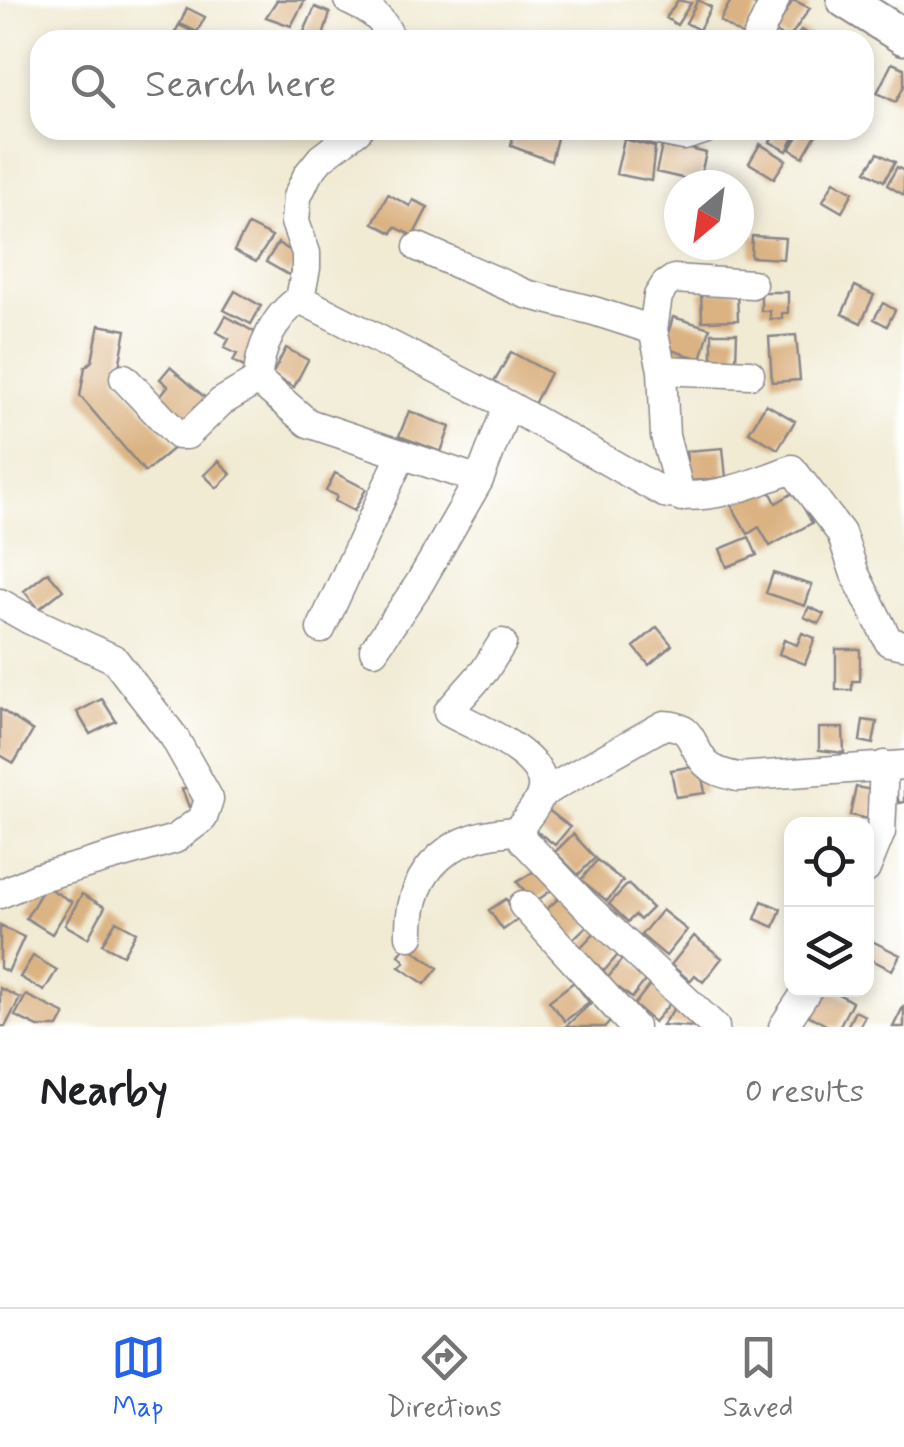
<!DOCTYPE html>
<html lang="en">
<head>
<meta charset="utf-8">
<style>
	:root { --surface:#fff; --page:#f2f2f2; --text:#202124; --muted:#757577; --line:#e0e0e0; --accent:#2563eb }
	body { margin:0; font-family:Mynerve,sans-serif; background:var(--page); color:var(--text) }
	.controls { position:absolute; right:30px; bottom:30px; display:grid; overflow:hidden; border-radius:20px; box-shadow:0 5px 15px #0003 }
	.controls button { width:90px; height:90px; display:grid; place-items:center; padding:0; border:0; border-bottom:2px solid var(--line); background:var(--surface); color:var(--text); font:50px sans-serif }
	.compass { position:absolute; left:664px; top:170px; width:90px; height:90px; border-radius:50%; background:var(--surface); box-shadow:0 5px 15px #0003; rotate:209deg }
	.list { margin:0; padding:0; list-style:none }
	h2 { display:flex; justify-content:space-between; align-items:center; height:130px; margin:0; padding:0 40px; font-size:42px }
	h2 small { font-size:32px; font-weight:400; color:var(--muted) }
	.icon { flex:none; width:55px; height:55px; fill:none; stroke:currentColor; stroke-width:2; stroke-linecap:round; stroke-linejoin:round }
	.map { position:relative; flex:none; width:904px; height:1027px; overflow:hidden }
	.search { position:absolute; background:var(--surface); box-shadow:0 5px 15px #0003; left:30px; right:30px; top:30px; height:110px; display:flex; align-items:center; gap:25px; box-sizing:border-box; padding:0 35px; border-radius:30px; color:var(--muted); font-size:38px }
	.sheet { height:280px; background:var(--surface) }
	nav { display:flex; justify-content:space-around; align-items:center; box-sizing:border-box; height:140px; border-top:2px solid var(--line); background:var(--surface); font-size:28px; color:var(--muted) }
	nav a { display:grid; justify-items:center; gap:5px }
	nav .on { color:var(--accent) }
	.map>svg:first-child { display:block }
	.building { fill:#dbb383 }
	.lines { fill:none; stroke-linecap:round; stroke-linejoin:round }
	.minor-casing { stroke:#8a8688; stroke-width:31 }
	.major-casing { stroke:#8a8688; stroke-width:39 }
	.minor { stroke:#fff; stroke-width:28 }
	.major { stroke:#fff; stroke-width:35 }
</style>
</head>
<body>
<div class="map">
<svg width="904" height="1027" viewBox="0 0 904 1027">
	<rect width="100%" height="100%" fill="#fff"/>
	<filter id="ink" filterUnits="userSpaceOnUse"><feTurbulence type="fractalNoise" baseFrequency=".01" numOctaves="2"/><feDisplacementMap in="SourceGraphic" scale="20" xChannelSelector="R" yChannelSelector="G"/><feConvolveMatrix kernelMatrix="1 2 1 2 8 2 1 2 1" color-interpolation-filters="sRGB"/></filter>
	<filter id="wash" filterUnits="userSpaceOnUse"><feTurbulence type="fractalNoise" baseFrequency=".0048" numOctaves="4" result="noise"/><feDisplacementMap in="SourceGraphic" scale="40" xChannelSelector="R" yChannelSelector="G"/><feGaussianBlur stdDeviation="2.25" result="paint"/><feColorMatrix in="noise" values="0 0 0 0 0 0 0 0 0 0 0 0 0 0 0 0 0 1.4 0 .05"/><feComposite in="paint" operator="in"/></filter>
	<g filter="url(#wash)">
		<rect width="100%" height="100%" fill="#f1ebd4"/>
		<g id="blocks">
			<path class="building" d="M277,0H305L291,26L266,17Z
				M678,0L691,3L677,25L666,18Z
				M698,0L711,7L699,30L686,23Z
				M731,0H744L759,6L743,36L720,21Z
				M793,0L810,8L788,40L774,31Z
				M315,7L330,13L322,40L302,36Z
				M187,8L205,17L197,32L180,24Z
				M179,25L195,33L192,40H171Z
				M801,30L819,40H795Z
				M892,63L904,68V86L896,102L877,93Z
				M514,130H559L551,161L511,146Z
				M777,130L796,134L787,151L770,142Z
				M802,130L817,133L803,157L790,149Z
				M624,139L655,147L651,181L616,174Z
				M760,144L786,160L774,178L749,163Z
				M675,145L706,153L699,182L656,172L662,146L675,149Z
				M878,153L895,162L884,181L866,171Z
				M897,167L904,171V195L887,185Z
				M834,181L853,192L842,212L823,201Z
				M388,194L410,206L413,200L428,207L413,236L395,227L392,233L373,223Z
				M248,225L272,237L256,262L234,251Z
				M752,236L785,238L783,259L751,257Z
				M278,243L294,253L297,262L289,275L266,262Z
				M855,286L874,295L861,323L842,314Z
				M737,290L738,320L702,321L701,291Z
				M235,291L261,306L251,324L224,310Z
				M761,292H788V313H782V319H770V311H761Z
				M883,303L895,310L887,326L874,319Z
				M226,316L263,337L246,368L233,361L237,354L224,348L229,339L217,332Z
				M673,317L710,328L701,359L664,348Z
				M99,325L126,330L117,378L176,446L145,472L80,396L85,367L92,361Z
				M712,333H737L736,361H712Z
				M796,335L800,380L772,382L769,337Z
				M286,348L308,360L294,387L272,375Z
				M511,352L550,373L532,408L492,386Z
				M170,367L209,401L187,426L157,400L168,386L160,379Z
				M766,404L795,421L778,449L749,432Z
				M409,411L450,427L441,452L399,436Z
				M723,448L726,478L689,481L686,451Z
				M219,461L231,474L217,488L204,475Z
				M335,473L366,489L354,511L335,501L337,496L326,491Z
				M767,485L776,503L795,492L812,523L770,546L759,527L748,534L731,505Z
				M749,537L757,555L727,567L720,549Z
				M48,572L63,590L39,609L24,591Z
				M773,573L812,585L805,606L766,593Z
				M809,607L824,614L819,624L804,617Z
				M657,627L672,645L649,665L634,647Z
				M802,633L815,638L805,664L779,654L784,640L797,645Z
				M836,649H860V681H852V690H836Z
				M102,699L116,721L90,734L77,712Z
				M0,709L33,731L14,763L0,755Z
				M863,720L877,722L873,744L860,741Z
				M819,728H843L844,753L819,750Z
				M700,765L705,793L676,797L671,770Z
				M904,777V802L899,803L893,780Z
				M196,783L203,801L189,807L182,789Z
				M856,787L877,791L872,820L850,815Z
				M542,805L570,827L555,845L527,824Z
				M573,834L595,858L578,875L555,852Z
				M597,860L623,881L607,901L581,880Z
				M541,867L556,887L535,902L517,882Z
				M628,884L652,908L640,920L635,915L628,922L609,904Z
				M45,886L72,902L52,934L26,918Z
				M565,892L592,921L570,942L543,913Z
				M82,894L105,907L88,938L65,925Z
				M506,899L520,918L503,930L489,910Z
				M762,901L781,909L774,927L755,919Z
				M662,910L687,930L666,956L641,935Z
				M116,921L136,932L123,955L102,944Z
				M0,926L24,937L8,972L0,968Z
				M600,927L624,948L604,971L579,949Z
				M694,936L722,958L703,982L695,975L690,981L671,965Z
				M866,938L900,955L892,970L866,957Z
				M407,945L438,968L425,984L399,967L405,962L399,955Z
				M625,955L650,974L632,998L607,979Z
				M33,956L57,970L44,991L20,977Z
				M574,982L589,1002L565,1021L549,1001Z
				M651,983L672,1001L654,1022L634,1005Z
				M0,988L20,998L5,1027L0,1025Z
				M816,989H830L852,1002L839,1027H830L804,1013Z
				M26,995L65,1014L58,1027H38L15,1016Z
				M592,1002L610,1022L605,1027H565Z
				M904,1005V1027H893Z
				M676,1006L696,1027L662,1025Z
				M855,1011L865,1016L859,1027H847Z"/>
		</g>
	</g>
	<g filter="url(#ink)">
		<use href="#blocks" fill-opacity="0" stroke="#8a8688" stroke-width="2.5"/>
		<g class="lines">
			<defs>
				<path id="minor" d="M348,0C369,10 383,16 391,40
					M756,40L775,0
					M358,130L321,158L308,174L297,197L295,222L306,253V268L300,299C275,314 258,351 258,380L308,423L479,480
					M654,130L684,136L704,130
					M418,247L526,294L594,311L653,330
					M300,299L508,405L664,493C707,503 753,484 792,469L841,533L855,574L889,642L904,645
					M662,370L750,374
					M124,378L178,435H187L221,402L258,380
					M681,497L665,436L662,370L653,330L658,296L665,285L674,279L752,284
					M0,603L30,620L114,659L174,737L209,799L203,818L175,839L37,878L0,894
					M321,629L402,454
					M502,643L485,670L448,712C475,727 553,756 541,794C538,805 527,817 520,827L523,840L584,904L715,1027
					M374,650L419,584L479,480L508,405
					M541,794L664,725C693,726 689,741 703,760C711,771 725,774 738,777L904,765
					M866,869L881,832L884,765
					M523,905L634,1027
					M410,936C408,865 454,832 521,831
					M783,1027L808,989"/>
				<path id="major" d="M845,0L904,37"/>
			</defs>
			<use href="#minor" class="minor-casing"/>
			<use href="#major" class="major-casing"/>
			<use href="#minor" class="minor"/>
			<use href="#major" class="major"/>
		</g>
	</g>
</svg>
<div class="controls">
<button><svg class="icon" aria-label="locate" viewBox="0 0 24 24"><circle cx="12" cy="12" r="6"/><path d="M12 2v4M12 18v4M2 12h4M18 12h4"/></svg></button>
<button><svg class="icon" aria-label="layers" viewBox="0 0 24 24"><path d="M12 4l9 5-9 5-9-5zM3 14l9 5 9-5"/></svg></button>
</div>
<svg class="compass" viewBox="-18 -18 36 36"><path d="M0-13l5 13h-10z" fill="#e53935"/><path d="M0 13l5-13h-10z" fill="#757577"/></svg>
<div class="search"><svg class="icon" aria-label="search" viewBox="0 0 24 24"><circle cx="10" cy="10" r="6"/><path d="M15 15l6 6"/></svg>Search here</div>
</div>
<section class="sheet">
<h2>Nearby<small>0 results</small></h2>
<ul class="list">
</ul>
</section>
<nav>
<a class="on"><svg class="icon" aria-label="map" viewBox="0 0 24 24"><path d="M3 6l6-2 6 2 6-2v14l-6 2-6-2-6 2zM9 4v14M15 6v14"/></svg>Map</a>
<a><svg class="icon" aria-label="directions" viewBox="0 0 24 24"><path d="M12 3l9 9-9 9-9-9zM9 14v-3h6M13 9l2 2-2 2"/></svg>Directions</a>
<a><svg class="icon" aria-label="saved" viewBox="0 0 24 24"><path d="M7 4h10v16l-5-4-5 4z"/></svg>Saved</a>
</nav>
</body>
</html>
